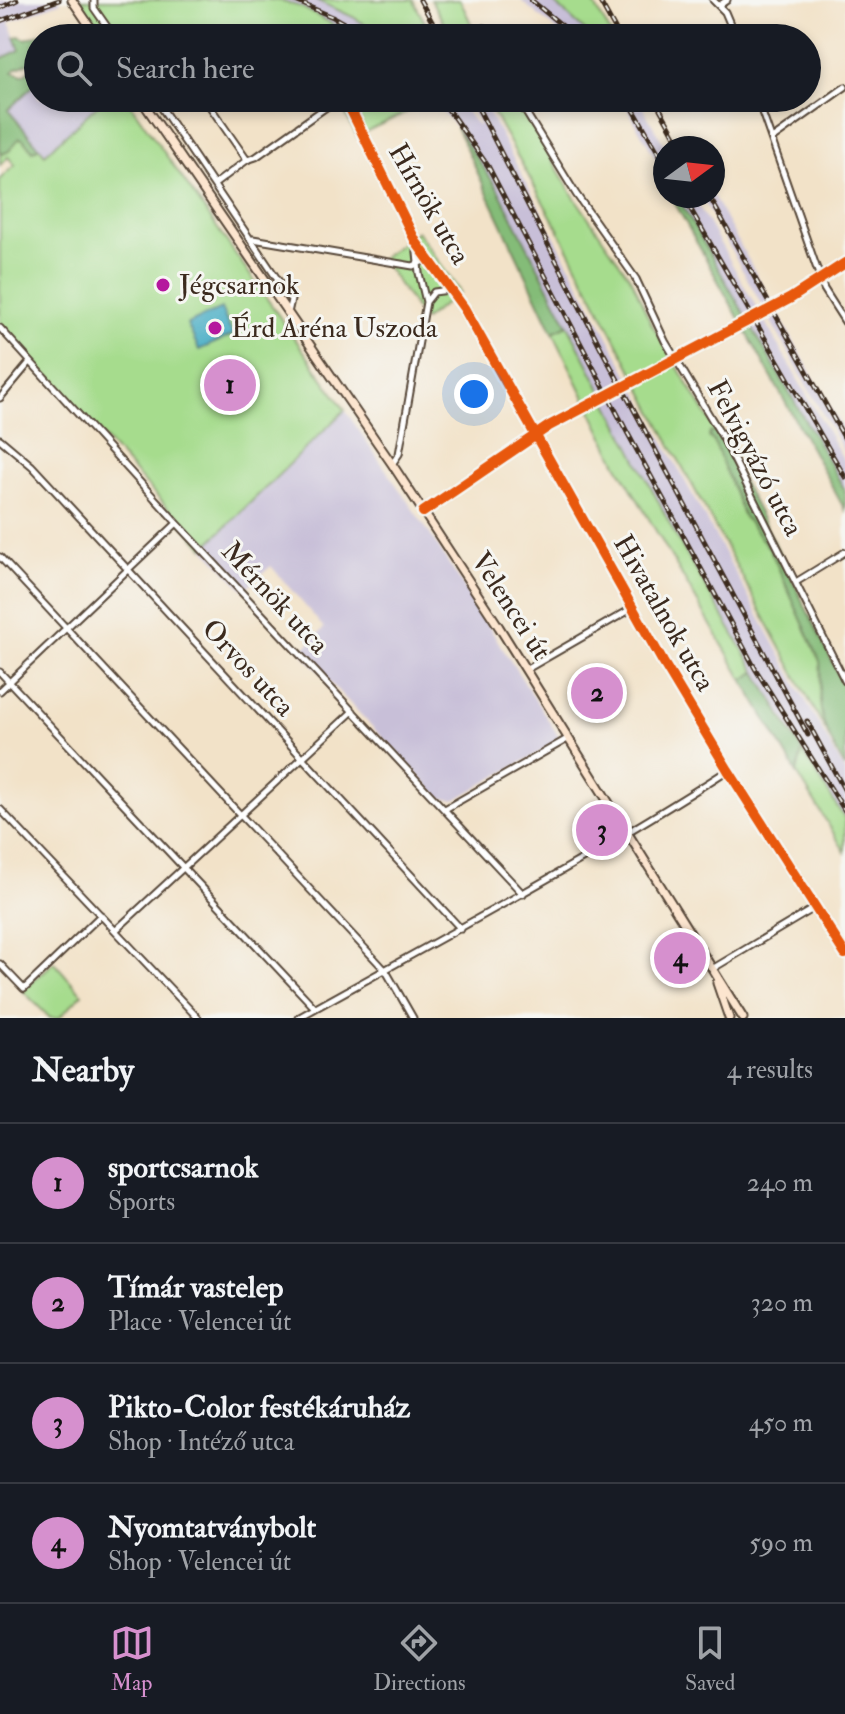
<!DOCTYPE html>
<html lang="en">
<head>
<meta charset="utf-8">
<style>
	:root { --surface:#171b24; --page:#20242c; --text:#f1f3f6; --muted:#9ea1a6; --line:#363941; --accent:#d690ce }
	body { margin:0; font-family:"IM FELL Double Pica",serif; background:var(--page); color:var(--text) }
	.compass { position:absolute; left:653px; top:136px; width:72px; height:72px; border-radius:50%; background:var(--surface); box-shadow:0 4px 12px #0003; rotate:75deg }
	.you { position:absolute; left:474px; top:394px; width:28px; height:28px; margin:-20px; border:6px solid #fff; border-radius:50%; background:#1a73e8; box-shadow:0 0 0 12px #1a73e833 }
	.badge { display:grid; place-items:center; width:52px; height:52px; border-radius:50%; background:var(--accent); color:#111; font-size:26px; font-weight:700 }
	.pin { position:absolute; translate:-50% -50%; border:4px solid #fff; box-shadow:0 2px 8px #0006 }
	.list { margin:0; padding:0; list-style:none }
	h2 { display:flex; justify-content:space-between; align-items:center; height:104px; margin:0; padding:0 32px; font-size:34px }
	h2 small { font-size:26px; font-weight:400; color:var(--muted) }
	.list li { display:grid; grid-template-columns:52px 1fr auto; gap:24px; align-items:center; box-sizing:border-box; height:120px; padding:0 32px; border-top:2px solid var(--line) }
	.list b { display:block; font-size:30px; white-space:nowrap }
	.list p { margin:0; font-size:26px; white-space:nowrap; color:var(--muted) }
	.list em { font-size:26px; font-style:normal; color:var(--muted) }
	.icon { flex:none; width:44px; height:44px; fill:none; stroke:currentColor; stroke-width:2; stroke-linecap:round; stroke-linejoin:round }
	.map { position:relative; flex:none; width:845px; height:1018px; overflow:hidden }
	.search { position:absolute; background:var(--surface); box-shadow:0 4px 12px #0003; left:24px; right:24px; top:24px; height:88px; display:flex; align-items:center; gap:20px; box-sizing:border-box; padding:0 28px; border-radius:44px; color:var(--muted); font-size:30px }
	.sheet { height:584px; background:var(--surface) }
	nav { display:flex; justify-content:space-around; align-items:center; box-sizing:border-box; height:112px; border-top:2px solid var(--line); background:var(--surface); font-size:22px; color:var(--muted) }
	nav a { display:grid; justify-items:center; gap:4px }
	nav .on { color:var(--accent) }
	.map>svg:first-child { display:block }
	.industrial { fill:#c8bfd8 }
	.green { fill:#a6dc8d; stroke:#708356; stroke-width:2 }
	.forest { fill:#84bc78; stroke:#60734b; stroke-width:2 }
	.water { fill:#44acc4; stroke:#406b71; stroke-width:2 }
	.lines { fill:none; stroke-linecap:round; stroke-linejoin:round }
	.minor-casing { stroke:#564638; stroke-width:9 }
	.tertiary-casing { stroke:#564638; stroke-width:11 }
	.secondary-casing { stroke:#564638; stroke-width:11 }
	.minor { stroke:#fff; stroke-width:5 }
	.tertiary { stroke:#fff; stroke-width:7 }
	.secondary { stroke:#fce5cf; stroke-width:7 }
	.rail-casing { stroke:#3b2a1e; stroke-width:5 }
	.rail { stroke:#f6f6f2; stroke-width:2; stroke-dasharray:6; stroke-linecap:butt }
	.tertiary-bridge-casing { stroke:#564638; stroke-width:11; stroke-linecap:butt }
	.tertiary-bridge { stroke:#fff; stroke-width:7 }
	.cycleway-casing { stroke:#f6f6f2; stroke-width:15 }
	.cycleway { stroke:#e8590c; stroke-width:10 }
	.poi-dot { fill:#b5179e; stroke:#f6f6f2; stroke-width:3 }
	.labels { text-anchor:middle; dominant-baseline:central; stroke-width:6; stroke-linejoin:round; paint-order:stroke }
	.street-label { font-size:28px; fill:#3b2a1e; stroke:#f6f6f2 }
	.poi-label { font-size:28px; fill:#3b2a1e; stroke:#f6f6f2; text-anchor:start }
</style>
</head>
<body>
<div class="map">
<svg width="845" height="1018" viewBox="0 0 845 1018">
	<rect width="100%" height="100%" fill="#f6f6f2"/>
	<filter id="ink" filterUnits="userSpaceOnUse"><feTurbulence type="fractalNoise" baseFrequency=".0125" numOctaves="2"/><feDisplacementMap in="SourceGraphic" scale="16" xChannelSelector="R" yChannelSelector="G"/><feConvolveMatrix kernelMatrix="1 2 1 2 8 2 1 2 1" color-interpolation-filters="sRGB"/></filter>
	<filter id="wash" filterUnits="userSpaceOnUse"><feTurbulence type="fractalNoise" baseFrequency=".006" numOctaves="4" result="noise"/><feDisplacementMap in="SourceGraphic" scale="32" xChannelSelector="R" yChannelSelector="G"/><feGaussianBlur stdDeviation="1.8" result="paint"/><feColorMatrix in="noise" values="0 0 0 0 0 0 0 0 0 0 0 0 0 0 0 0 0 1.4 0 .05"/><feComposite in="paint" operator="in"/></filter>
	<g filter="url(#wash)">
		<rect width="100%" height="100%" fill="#f2e2c8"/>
		<path class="industrial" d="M0,0H60L61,2L9,22L20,50L0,59Z
			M277,0H316L353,17L386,38H358L301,7Z
			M520,0H551L593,38H566Z
			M38,81V98H105L45,154L8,110Z
			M430,98H456L477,126L479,124L465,98H481L692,494L845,772V819L678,540L498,189L456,127Z
			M621,98H637L639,101L666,148L665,175Z
			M677,196H693L845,462V491Z
			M701,196H713L845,434V454Z
			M345,410L428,531L561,740L455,800L440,798L301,652L324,628L271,566L244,590L204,548Z"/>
		<path class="green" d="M80,0H277L301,7L358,38H285L272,29H249L235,38H160L155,30L142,38H105Z
			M316,0H413L433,38H386L353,17Z
			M431,0H460L478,38H452Z
			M551,0H592L613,38H593Z
			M105,98H126L345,410L204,548L0,324V179L15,165L8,157L0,165V155L9,151L19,138L23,139L33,151L39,147L45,154Z
			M337,98H430L432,100L357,136Z
			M485,98H515L573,195L633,282L650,321L716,431L711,432L744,517L770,549L820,661C823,684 821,705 825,729L676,455L557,227Z
			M417,231L460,292L424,320L381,259Z
			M568,325L678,540L756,672L743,680L617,464L553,332Z
			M802,751L845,819V852L797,773Z
			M54,962L82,994L59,1018H50L23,991Z"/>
		<path class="forest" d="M55,29L66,30L73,38H38L33,45L38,52V59L15,69L13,72L23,75L38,64V81L8,110L39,147L33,151L23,139L19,138L9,151L0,155V59L20,50L15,37L19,36L26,39Z
			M456,127L498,189L568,325L553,332Z
			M671,196H677L845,490V510Z
			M716,431L773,540L845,688V768C833,746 821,726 820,700C819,687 822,675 820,661L770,549L744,517L714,442L709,437L710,432Z
			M756,672L802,751L797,773L743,680Z"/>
		<path class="water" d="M221,309L233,335L199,350L187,324Z"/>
	</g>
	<g filter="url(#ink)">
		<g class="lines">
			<defs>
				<path id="minor" d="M94,0V8L115,38
					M713,0L725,12L736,38
					M720,5L727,0
					M244,38L251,35L308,38
					M482,38L484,28
					M155,98L288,295L291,300L288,313
					M204,98L247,160
					M345,98L416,242L464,308L663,662L728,770L845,954
					M517,98L576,194L636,279L665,341L723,438L845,681
					M757,98L824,289L845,322
					M772,139L845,87
					M215,184L247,160L256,157L339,98
					M253,239L413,266L428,259
					M416,243L419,273L426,302
					M0,328L177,523L523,894
					M0,398L30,362
					M0,439L32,466L461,929
					M392,464L399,454L426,302L434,292L449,290
					M0,557L386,971L413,1018
					M796,582L845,552
					M527,669L633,608
					M0,672L315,1008
					M0,691L177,523
					M0,809L198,1018
					M445,809L569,738
					M116,930L353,711
					M0,964L24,989L101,915
					M712,969L816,907
					M298,1018C443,937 587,861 728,770"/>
				<path id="tertiary" d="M803,291L845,263
					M666,363L733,328
					M423,512L534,435L587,405"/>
				<path id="secondary" d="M72,0L98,38
					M140,98L392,464L499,627L743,1018
					M717,983L729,1018"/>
			</defs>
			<use href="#minor" class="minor-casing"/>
			<use href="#tertiary" class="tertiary-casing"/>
			<use href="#secondary" class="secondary-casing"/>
			<use href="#minor" class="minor"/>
			<use href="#tertiary" class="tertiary"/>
			<use href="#secondary" class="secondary"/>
			<defs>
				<path id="rail" d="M293,0L333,17L370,38
					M420,0L441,38
					M531,0L577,38
					M599,0L620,38
					M0,8L17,0
					M0,21L59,0
					M440,98L488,166L627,432L756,670L845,811
					M473,98L603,352L808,735
					M627,98L665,164
					M654,98L682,148
					M683,196L845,477
					M709,196L845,439
					M807,721L845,791"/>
			</defs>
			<use href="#rail" class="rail-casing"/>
			<use href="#rail" class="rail"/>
			<defs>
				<path id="tertiary-bridge" d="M733,328L803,291
					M587,405L666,363"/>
			</defs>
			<use href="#tertiary-bridge" class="tertiary-bridge-casing"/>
			<use href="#tertiary-bridge" class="tertiary-bridge"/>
			<defs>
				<path id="cycleway" d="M345,98L416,242L464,308L663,662L728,770L845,954
					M423,512L549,426L791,298L845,263"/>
			</defs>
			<use href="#cycleway" class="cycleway-casing"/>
			<use href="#cycleway" class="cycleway"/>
		</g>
	</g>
	<g class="poi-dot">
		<circle cx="163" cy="285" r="8"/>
		<circle cx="215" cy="328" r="8"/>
	</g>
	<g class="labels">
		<g class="street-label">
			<text transform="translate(429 204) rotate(60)">Hírnök utca</text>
			<text transform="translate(755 458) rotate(62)">Felvigyázó utca</text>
			<text transform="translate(275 598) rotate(47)">Mérnök utca</text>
			<text transform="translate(511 606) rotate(57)">Velencei út</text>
			<text transform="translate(664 613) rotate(60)">Hivatalnok utca</text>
			<text transform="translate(248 668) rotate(47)">Orvos utca</text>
		</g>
		<g class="poi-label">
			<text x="179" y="285">Jégcsarnok</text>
			<text x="231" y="328">Érd Aréna Uszoda</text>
		</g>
	</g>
</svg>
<svg class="compass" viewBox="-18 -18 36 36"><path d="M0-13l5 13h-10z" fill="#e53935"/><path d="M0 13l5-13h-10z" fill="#9ea1a6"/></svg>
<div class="you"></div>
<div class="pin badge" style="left:230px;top:385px">1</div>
<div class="pin badge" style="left:597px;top:693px">2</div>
<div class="pin badge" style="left:602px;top:830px">3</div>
<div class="pin badge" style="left:680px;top:958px">4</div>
<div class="search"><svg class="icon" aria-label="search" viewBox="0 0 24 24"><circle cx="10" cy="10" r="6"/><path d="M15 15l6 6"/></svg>Search here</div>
</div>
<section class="sheet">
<h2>Nearby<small>4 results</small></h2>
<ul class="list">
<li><span class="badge">1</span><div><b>sportcsarnok</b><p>Sports</p></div><em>240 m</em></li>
<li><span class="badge">2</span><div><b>Tímár vastelep</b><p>Place · Velencei út</p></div><em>320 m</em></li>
<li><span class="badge">3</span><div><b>Pikto-Color festékáruház</b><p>Shop · Intéző utca</p></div><em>450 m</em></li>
<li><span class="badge">4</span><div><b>Nyomtatványbolt</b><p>Shop · Velencei út</p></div><em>590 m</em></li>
</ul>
</section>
<nav>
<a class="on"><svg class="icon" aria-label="map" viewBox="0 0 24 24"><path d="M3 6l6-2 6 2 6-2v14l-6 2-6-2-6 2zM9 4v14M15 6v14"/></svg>Map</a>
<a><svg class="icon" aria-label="directions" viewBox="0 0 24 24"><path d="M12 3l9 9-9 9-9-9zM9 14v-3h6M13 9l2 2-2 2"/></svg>Directions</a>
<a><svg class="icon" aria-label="saved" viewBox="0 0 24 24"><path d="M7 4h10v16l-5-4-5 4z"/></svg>Saved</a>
</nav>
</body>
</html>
